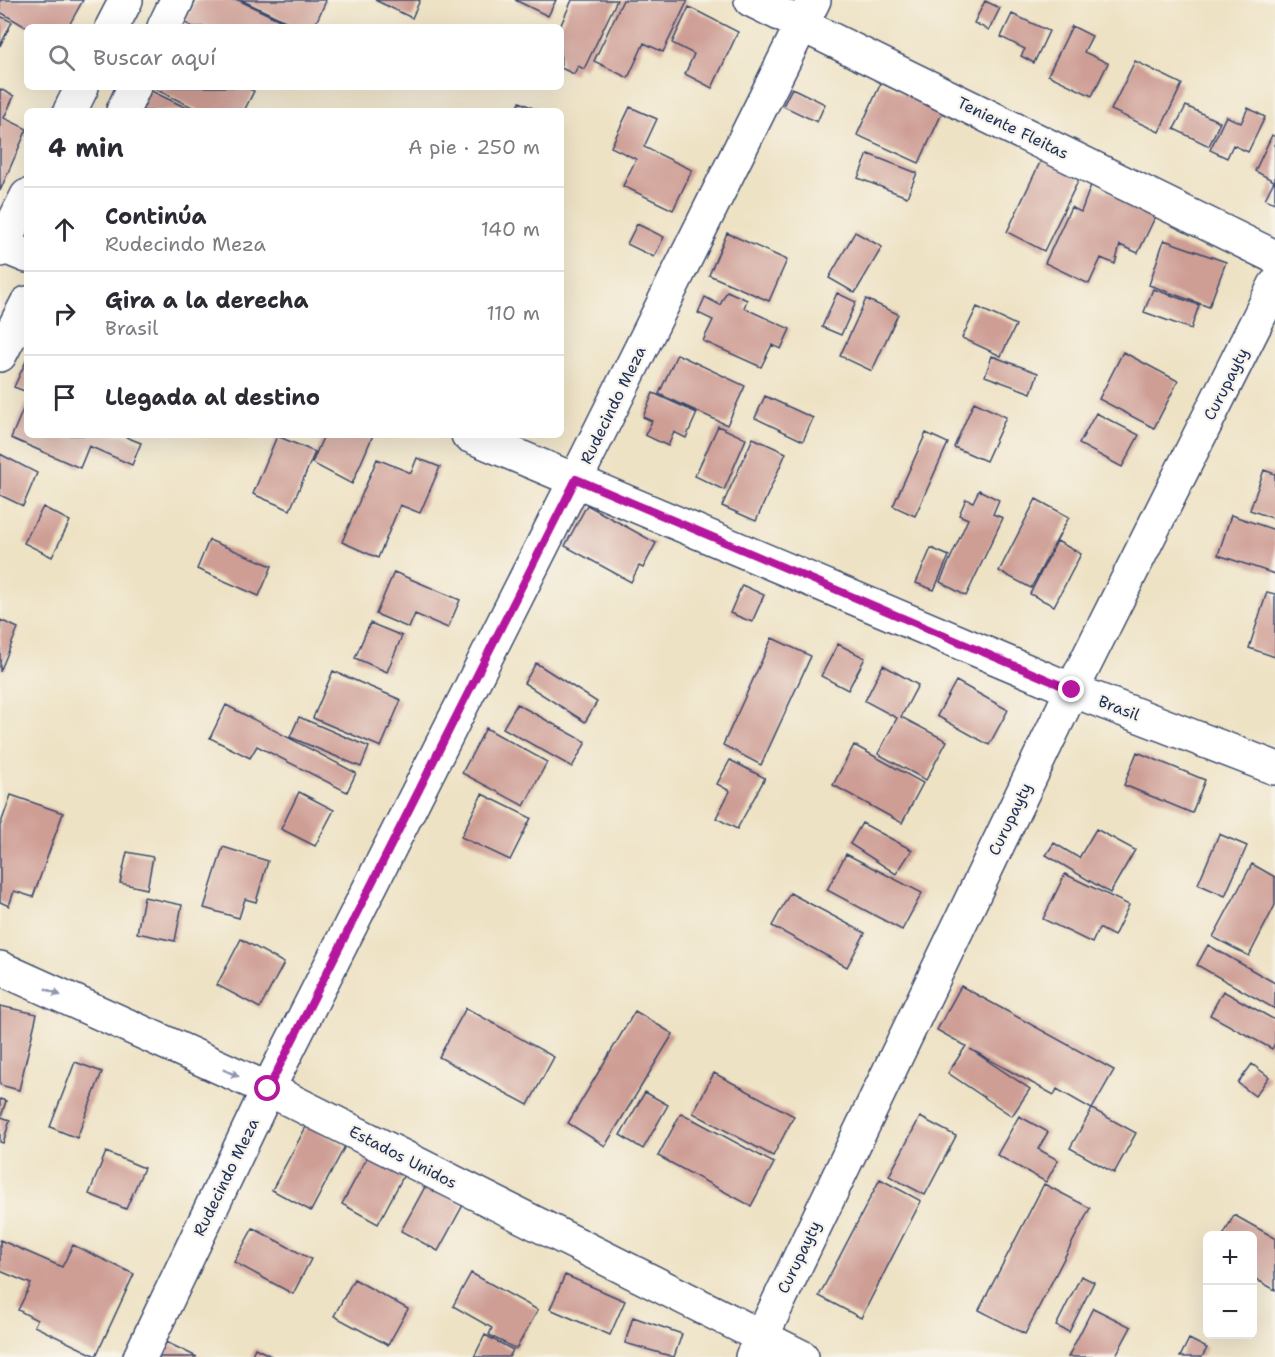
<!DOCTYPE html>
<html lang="es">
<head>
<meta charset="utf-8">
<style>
	:root { --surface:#fff; --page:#f2f2f3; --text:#2b2b33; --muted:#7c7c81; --line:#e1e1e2 }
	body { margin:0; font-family:"Shantell Sans",sans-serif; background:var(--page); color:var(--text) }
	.controls { position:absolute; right:18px; bottom:18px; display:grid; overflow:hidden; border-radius:9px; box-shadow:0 6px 24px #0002 }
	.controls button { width:54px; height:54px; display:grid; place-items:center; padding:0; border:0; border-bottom:2px solid var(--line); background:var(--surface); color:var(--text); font:30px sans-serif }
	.stop { position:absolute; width:18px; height:18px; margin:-14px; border:4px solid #b5179e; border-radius:50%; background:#fff }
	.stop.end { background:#b5179e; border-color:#fff; box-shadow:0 2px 6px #0008 }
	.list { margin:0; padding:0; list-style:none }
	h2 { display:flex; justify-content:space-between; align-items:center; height:78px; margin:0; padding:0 24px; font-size:26px }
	h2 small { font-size:20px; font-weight:400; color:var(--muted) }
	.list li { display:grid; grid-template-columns:39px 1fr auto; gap:18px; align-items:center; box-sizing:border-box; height:84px; padding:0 24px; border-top:2px solid var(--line) }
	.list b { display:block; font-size:22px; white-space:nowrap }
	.list p { margin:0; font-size:20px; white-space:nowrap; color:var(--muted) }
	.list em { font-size:20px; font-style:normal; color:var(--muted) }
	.icon { flex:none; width:33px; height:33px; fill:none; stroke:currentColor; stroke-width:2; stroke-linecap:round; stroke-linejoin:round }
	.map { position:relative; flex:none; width:1275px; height:1357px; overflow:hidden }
	.search { position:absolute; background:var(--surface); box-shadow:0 6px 24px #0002; left:24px; top:24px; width:540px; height:66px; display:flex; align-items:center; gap:15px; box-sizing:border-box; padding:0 21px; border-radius:9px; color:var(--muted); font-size:22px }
	.panel { position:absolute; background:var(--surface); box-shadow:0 6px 24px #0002; left:24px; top:108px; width:540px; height:330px; border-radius:9px }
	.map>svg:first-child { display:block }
	.building { fill:#ce9d94 }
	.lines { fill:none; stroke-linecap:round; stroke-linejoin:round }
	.minor-casing { stroke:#3b4a6d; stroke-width:36 }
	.tertiary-casing { stroke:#3b4a6d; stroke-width:36 }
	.minor { stroke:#fff; stroke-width:33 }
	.tertiary { stroke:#fff; stroke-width:33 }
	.oneway { fill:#8d97ae }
	.route { stroke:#b5179e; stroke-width:8 }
	.labels { text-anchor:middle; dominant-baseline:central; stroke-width:4.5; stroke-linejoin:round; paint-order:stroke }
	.street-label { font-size:16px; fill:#1b2f5e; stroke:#f7f3e8 }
</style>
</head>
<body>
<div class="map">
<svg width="1275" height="1357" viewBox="0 0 1275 1357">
	<rect width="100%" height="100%" fill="#f7f3e8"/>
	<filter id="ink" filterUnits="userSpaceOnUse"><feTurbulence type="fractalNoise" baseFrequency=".0167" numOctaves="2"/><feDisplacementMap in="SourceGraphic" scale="12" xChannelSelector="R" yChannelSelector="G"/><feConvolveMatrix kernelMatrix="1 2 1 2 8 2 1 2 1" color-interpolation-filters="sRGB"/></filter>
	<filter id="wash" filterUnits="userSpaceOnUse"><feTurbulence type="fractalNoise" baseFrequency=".008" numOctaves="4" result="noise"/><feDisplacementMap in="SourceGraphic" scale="24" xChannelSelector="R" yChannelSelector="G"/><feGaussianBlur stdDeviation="1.35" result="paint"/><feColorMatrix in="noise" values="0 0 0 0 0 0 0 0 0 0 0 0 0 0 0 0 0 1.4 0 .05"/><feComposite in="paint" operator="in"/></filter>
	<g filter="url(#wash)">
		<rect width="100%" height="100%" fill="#eee2c4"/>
		<g id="blocks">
			<path class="building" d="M0,0H83L68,27H26L0,12Z
				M196,0H238L294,27H193L185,23Z
				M241,0H325L326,1L314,27H298Z
				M375,0H420L412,18Z
				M515,0H556L548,16Z
				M572,0H617L584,69L578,66L574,74L561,68L560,27Z
				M623,0H688L663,52L644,43L628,78L594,61Z
				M985,1L1000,8L989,30L974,23Z
				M689,7L738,32L712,88L685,74L694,54L672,43Z
				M1012,14L1049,31L1034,63L1021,56L1025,49L1001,37Z
				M0,16L12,22L0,46Z
				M1072,26L1092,36L1084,52L1108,63L1092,96L1048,75Z
				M1135,61L1182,84L1159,132L1111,110Z
				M881,83L913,98L920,84L943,111L919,163L857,135Z
				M151,87H245L254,91L244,111H200Z
				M145,88L193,111H135Z
				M792,88L825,104L817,122L783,106Z
				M0,89L14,96L4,118L27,129L0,191Z
				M520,102L539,111H516Z
				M1186,106L1220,122L1209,146L1174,129Z
				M630,107L657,119L644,147L692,170L673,210L623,186L636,159L611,147Z
				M1248,108L1265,117L1248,152L1233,145L1227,158L1210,150L1226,116L1241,123Z
				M1272,135L1275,137V203L1265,199L1274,181L1255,171Z
				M868,154L917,173L907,197L858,178Z
				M1043,156L1081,175L1044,251L1007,232Z
				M1091,185L1158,211L1138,253L1120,245L1115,264L1101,258L1089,284L1045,263L1071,207L1081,212Z
				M637,224L664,237L654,257L627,244Z
				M855,232L882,247L855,293L829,278Z
				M727,233L787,260L769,301L709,275Z
				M1164,240L1226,262L1209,307L1149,285Z
				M1153,289L1199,305L1191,329L1144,312Z
				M727,291L747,300L744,308L790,329L781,349L772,345L761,367L703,341L713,320L698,313L705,297L720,305Z
				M837,293L856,302L841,335L822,327Z
				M866,299L898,314L872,371L840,356Z
				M977,307L1016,325L1001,356L962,338Z
				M1123,352L1178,381L1154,428L1099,399Z
				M677,354L745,386L727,425L659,394Z
				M992,356L1038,373L1031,393L985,376Z
				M27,359V392L14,387Z
				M653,393L697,413L686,438L674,432L668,446L645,435L652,421L643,417Z
				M765,396L813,418L803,441L755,418Z
				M27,400V435H121L141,443L132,465L89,446L80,468L11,438Z
				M974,402L1006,417L986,461L954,447Z
				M1096,413L1139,435L1122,467L1079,444Z
				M718,426L746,439L724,490L695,476Z
				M926,433L948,443L915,516L893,506Z
				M324,435H373L352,484L312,463Z
				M277,436L315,452L290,510L253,494Z
				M753,438L786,453L756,521L722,506Z
				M0,454L37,473L23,506L0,495Z
				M417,458L440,467L420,513L400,505L378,558L342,542L377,459L411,473Z
				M1264,470L1275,474V519L1250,510Z
				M979,490L999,500L993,514L1003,518L966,596L940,582L968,519L959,515L966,499L973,502Z
				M1036,499L1069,517L1031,588L999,571Z
				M587,505L656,543L643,568L639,566L631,582L565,546Z
				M43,507L70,521L52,557L24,543Z
				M1231,515L1275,530V574L1218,555Z
				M209,540L272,566L259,596L197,569Z
				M1057,541L1081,554L1054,606L1030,594Z
				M931,548L949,556L934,590L916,583Z
				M394,572L460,600L448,628L415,614L409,628L376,614Z
				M742,585L764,595L752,622L730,613Z
				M1267,592L1275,594V657L1249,648Z
				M0,620L18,628L0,672Z
				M370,623L402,636L387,672L355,658Z
				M772,638L811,656L761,765L723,745Z
				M838,644L865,658L848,690L821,676Z
				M536,663L597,702L585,722L524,683Z
				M883,665L918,685L901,717L947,741L926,780L878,754L897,718L865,701Z
				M333,671L401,700L381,747L313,718Z
				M956,681L1008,710L989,745L937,716Z
				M517,704L586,742L572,767L503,728Z
				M226,705L356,773L347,792L257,746L250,758L210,738Z
				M299,717L369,747L361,767L290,737Z
				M486,728L547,762L524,806L462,773Z
				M854,745L923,783L902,823L833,785Z
				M1137,752L1205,780L1192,813L1124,785Z
				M730,760L765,778L737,829L716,818L730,791L717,784Z
				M299,792L334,810L315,846L281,829Z
				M482,794L531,818L510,860L461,837Z
				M11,795L63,813L33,897L14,891L9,906L0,902V826Z
				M862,823L912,850L896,874L850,844Z
				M1096,829L1135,850L1110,893L1046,855L1054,843L1079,858Z
				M1219,834L1247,846L1225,896L1198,884Z
				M223,847L268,861L256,902L245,899L239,918L204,908Z
				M127,852L153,857L147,889L120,883Z
				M846,854L922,893L902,930L827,890Z
				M1252,864L1275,877V905L1249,956L1213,937Z
				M1065,874L1129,905L1114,936L1099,928L1092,943L1043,919Z
				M790,893L865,933L847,967L772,926Z
				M144,897L182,905L175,941L137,933Z
				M241,939L284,963L260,1008L217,985Z
				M1208,945L1275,983V1009L1197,965Z
				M961,986L1114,1070L1092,1109L1136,1133L1114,1173L1070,1148L1092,1109L1057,1089L1054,1095L970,1049L1030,1089L1012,1116L948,1073L966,1046L937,1030Z
				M1223,991L1275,1020V1043L1272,1049L1210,1015Z
				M0,1006L37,1014L19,1090L0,1085Z
				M466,1008L554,1057L528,1105L439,1057Z
				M635,1011L673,1034L605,1146L568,1123Z
				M75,1062L102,1072L77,1138L50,1127Z
				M1252,1064L1269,1077L1255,1096L1238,1083Z
				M714,1073L794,1116L773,1156L693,1113Z
				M645,1092L668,1105L643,1149L620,1135Z
				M0,1099L6,1101L1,1117L10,1120L3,1143L0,1142Z
				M681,1113L774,1163L751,1206L658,1156Z
				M1019,1116L1048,1132L1038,1149L1058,1160L1046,1182L997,1155Z
				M920,1117L956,1136L925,1195L889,1176Z
				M307,1125L345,1146L311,1211L272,1190Z
				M106,1152L144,1168L126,1209L89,1194Z
				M369,1154L405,1173L378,1224L342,1204Z
				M880,1179L921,1201L861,1318L819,1296Z
				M1044,1184L1090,1208L1025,1334L979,1310Z
				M426,1185L463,1205L438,1251L401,1231Z
				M1234,1215L1275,1238V1290L1252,1277V1236H1223Z
				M253,1228L311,1259L293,1294L234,1262Z
				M0,1240L62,1267L73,1245L134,1274L96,1356L34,1326L37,1320L18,1310L31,1284L0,1271Z
				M471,1273L538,1310L516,1349L489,1335L492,1328L453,1306Z
				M565,1275L625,1301L610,1335L550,1309Z
				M1081,1276L1094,1282L1069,1332L1056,1326Z
				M354,1279L408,1309L388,1345L334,1316Z
				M1093,1308L1131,1327L1115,1357H1068Z
				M633,1317L682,1334L674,1357L625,1343Z
				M485,1335L513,1350L509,1357H474Z
				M1189,1339L1207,1348L1202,1357H1180Z
				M166,1342L197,1357H159Z
				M255,1348L273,1357H251Z"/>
		</g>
	</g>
	<g filter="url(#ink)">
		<use href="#blocks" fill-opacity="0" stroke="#3b4a6d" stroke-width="1.5"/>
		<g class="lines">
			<defs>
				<path id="minor" d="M751,0L1275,257
					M0,245L27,256
					M468,435L1072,690L1275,768
					M0,968L268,1089L802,1357
					M140,1357L268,1089L576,479L814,0
					M752,1357L1072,690L1275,285"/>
				<path id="tertiary" d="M112,27L126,0
					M164,27L177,0
					M70,111L82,87
					M123,111L134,87
					M0,250L27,196
					M0,355L27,303"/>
			</defs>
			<use href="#minor" class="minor-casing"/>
			<use href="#tertiary" class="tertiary-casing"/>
			<use href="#minor" class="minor"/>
			<use href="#tertiary" class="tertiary"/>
		</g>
		<defs><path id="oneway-solid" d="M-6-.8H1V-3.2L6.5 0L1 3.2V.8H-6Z" transform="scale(1.5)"/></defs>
		<g class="oneway">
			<use href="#oneway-solid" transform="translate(53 992) rotate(24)"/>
			<use href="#oneway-solid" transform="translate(231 1073) rotate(24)"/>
		</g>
	</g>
	<g class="lines" filter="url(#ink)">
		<path class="route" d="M268,1089L576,479L1072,690"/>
	</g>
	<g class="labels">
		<g class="street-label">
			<text transform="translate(1013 128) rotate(26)">Teniente Fleitas</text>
			<text transform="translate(1226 384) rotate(-63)">Curupayty</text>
			<text transform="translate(613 405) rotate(-64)">Rudecindo Meza</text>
			<text transform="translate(1119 708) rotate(21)">Brasil</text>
			<text transform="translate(1010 819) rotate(-64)">Curupayty</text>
			<text transform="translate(403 1157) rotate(27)">Estados Unidos</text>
			<text transform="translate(226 1177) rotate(-64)">Rudecindo Meza</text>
			<text transform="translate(799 1257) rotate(-64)">Curupayty</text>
		</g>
	</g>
</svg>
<div class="controls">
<button>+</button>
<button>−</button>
</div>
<div class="stop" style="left:268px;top:1089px"></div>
<div class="stop end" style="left:1072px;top:690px"></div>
<div class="search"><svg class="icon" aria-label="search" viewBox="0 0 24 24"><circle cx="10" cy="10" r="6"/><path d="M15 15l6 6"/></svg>Buscar aquí</div>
<section class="panel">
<h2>4 min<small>A pie · 250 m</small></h2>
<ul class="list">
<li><svg class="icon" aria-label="ahead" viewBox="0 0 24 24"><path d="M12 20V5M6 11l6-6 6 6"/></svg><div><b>Continúa</b><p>Rudecindo Meza</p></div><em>140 m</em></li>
<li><svg class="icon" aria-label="right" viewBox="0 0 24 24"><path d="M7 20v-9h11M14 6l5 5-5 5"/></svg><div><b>Gira a la derecha</b><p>Brasil</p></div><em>110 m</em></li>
<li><svg class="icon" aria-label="arrive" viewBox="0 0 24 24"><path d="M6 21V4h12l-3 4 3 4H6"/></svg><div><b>Llegada al destino</b></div></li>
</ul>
</section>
</div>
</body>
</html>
